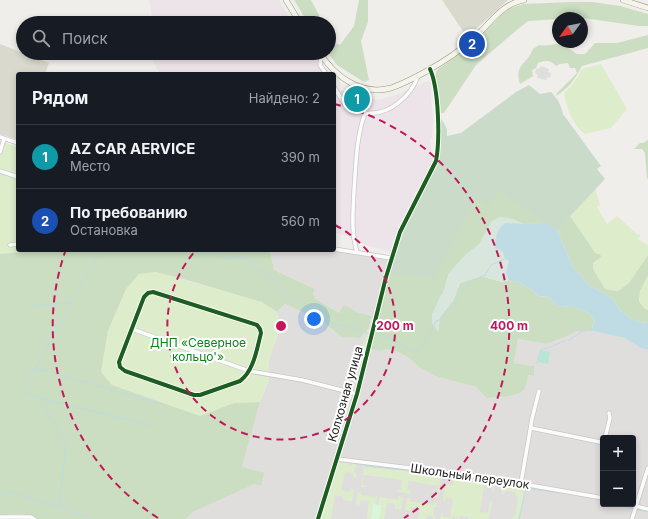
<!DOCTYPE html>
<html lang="ru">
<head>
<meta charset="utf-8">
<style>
	:root { --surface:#171b24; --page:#20242c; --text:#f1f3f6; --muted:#9ea1a6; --line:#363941; --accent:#6a6968 }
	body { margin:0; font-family:Inter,sans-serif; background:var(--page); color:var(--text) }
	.controls { position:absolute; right:12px; bottom:12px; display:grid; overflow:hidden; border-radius:4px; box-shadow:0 2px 6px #0003 }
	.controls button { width:36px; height:36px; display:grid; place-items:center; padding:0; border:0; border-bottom:1px solid var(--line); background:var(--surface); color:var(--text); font:20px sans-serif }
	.compass { position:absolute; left:552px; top:12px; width:36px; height:36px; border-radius:50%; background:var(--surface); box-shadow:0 2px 6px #0003; rotate:237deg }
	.you { position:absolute; left:314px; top:319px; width:14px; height:14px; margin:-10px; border:3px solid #fff; border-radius:50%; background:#1a73e8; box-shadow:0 0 0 6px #1a73e833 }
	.badge { display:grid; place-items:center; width:26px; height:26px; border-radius:50%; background:var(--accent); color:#fff; font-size:13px; font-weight:700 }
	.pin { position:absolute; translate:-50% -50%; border:2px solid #fff; box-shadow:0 1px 4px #0006 }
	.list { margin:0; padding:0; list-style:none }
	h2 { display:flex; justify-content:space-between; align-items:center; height:52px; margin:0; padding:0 16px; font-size:17px }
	h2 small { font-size:13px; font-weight:400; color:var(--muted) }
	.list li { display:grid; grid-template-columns:26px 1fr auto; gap:12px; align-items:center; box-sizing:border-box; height:64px; padding:0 16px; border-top:1px solid var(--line) }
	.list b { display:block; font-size:15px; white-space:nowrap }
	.list p { margin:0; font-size:13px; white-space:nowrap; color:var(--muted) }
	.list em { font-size:13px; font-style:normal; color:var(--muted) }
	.icon { flex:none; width:22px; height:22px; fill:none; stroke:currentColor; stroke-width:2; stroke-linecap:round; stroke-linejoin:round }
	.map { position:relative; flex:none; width:648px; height:519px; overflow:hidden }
	.search { position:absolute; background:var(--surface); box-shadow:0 2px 6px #0003; left:16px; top:16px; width:320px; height:44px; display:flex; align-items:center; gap:10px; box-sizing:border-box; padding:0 14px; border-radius:22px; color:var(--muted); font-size:15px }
	.panel { position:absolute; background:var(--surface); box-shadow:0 2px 6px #0003; left:16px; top:72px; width:320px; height:180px; border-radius:4px }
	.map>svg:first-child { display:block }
	.residential { fill:#dfdedc; fill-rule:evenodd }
	.industrial { fill:#ede4e9 }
	.religious { fill:#dededc }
	.construction { fill:#d9d9cd }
	.grass { fill:#ddeccb }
	.forest { fill:#cbdec1 }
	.wetland { fill:#d9e6de }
	.cemetery { fill:#cadbca }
	.park { fill:#daf5da }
	.pitch { fill:#b7e6d2 }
	.water { fill:#bfdbe3 }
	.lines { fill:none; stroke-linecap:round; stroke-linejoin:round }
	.stream { stroke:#bfdbe3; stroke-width:1 }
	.minor-casing { stroke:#c9c8c7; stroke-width:5 }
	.secondary-casing { stroke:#999a82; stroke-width:6 }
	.minor { stroke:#fdfcfc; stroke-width:3.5 }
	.secondary { stroke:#f4f4ed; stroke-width:5 }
	.cycleway-casing { stroke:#fff; stroke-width:6 }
	.cycleway { stroke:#1b5e20; stroke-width:4 }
	.ring { fill:none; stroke:#c2185b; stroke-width:2; stroke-dasharray:7 5 }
	.labels { text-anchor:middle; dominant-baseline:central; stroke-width:4; stroke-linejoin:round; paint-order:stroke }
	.park-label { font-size:12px; fill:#0c8416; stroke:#fff }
	.street-label { font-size:12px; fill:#222; stroke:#fff }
	.centre { fill:#c2185b; stroke:#fff; stroke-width:2 }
	.ring-label { font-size:12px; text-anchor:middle; font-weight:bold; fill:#c2185b; stroke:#fff; stroke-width:4; stroke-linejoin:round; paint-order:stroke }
</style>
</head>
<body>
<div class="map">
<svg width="648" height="519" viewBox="0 0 648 519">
	<rect width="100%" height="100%" fill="#f0eeeb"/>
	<path class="residential" d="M266,250H334L391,258L368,352L371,350L381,351L387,349L398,352L409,358L419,367L435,376L476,387L486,398H500L511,395L525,387L528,375L533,376L534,366L514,363L518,339L546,344L568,336L576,331H593L624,338L641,348L648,350V519H186L193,512L255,484L261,485L242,467L260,402L269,379V359L281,326L277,312L285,304L320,320L342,337L360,338L370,316L357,312L339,313L316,299L313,294L315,289L274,270L271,254ZM603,438H633V504H603Z"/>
	<path class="industrial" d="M149,0H279L293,23H168L169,21L152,16Z
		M157,53H313L328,74H160L153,62Z
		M430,80L433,120L432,138H430L433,162L418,189L415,193L400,225L390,252L356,242L348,236L334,233V82L340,90L371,99L379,100L393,96Z"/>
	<path class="religious" d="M541,66L549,69L548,72L551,73L550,78L547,77L546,80L537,78L538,75L535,73L536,69L540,68Z"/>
	<path class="construction" d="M442,0H508L467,37Z
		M0,44L49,63L45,74H18V140L0,134Z"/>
	<path class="grass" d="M601,64L627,109L611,128L585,134C573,126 566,107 564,93L573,84L582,69Z
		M0,141L18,147V250H42L0,254Z
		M595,188L600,205L597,207L607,224L617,216L637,234L641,235L638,239L648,245V255L629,283L618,291L605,289L593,269V263L601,257L596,255L570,216Z
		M156,272L263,302L277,312L281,326L269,359V379L260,402L234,403L200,416L112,385L101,372L108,331L126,289L139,274Z
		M648,275V310C633,302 641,286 648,275Z
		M369,329H372L363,361L359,359L362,346Z
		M337,463H348V465L351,466L352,464H358V467H355L354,472L356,473V478L353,477V473L345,472L341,490L350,492L351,489H354L352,501L343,500V497L335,495L331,519H320Z
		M363,466L441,475L438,498L432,497V495H437L438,486L409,481L407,490L411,491V494L397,492V490H401L402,480L364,475L362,485L366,486V487H361L364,468H362Z
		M446,476L494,484V491L492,490L493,487L484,485L480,512L488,513L490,502L492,503L489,519H468V517L460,516L459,519L453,517L452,519H440L441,513H443L442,516L450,518L453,499L446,497L445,501H443L445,485L446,484L453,485L454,481L446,479Z
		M502,485L526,488L518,519H512V517H515L518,496H515L516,492L505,491L504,494L501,493Z
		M358,492H361V495L376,497L378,494L376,504H373L371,519H372H367L369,501L360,500V505L356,504Z
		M380,494V497L398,500L399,496L402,497L403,498L401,509H395V504L387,503L384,519H379L382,505H378Z
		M407,498H411L410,501L433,505L434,502L437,503V507H434L433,516H435V519L432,518V516L427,515L426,519H418L420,508L411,507L410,511L405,510Z"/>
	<path class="forest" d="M294,0H311L323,23H308Z
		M359,0H368V22L361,41L369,80L364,82L337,65L328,53H329V36L333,43L340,45L354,26Z
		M572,2H592L620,6L648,14V26H639L583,18H558V19L528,21L518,29L476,65L444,113H439L435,76L437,70L473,44L503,13L511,8L524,4Z
		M648,35V48L582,66C575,79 569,88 556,96L557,93L577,73L575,68H570L568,63L560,64L556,66C551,60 545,60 538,63L536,68L532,70L533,76L520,84C514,64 527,65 533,49L539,45C546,46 549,45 556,44C564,44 570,49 577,54H585L595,43H617Z
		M648,140V178L647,179L645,153L642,149H634L640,143H643Z
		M439,158L599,184L570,216L596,254H600L601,257L593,263V269L605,289L618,291L629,283L648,255V275L640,291L639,301L644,308L648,310V323L640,322L630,318L620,310L612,298L589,285L573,267L557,230L449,273L443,293L439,299L438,332L440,317L453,301L460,283L481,276L502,282L509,280L518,282L531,289L538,296L549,297L556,305L560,307L572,306L589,313L595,320L592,327L593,331H576L568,336L546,344L518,339L514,363L534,366V376L528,375C527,379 527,384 525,388C520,397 495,398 486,398L476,387L435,376L419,367L409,358L398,352L387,349L381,351L371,350L389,272L437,166Z
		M42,250H266L271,254L274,270L315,289L313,294L316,299L339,313L344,305L357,312L371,316L369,327L360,338L342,337L320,320L285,304L277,312L262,302L190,281L156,272L139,274L126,289L108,331L101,372L112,385L200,416L234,403L260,402L242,467L264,473L261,486L255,484L193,512L186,519H36L23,514L0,515V254Z"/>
	<path class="wetland" d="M499,217L510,218L525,224L545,223L557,230L541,291L538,296L531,289L518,282L509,280L502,282L481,276L460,283L453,301L440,317L438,332L432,323V314L439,299L443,293L449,273L466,254L479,244L491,222Z"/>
	<path class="cemetery" d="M529,85L540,94L551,92C558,99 561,105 563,114L601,166L597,169L605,179L557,230L498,191L489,206L476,199L433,279L400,275L389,272L401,234L410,214L437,166L440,152L439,118H441L447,129V136L461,133L516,92Z"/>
	<path class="park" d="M373,504L382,505L379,519H371Z"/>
	<path class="pitch" d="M541,350L550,352L548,364L538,362Z"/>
	<path class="water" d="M505,223L525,224L545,223L557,230L573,267L589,285L612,298L620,310L630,318L640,322L648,323V350L641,348L624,338L593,331L592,328L595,320L589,313L572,306L560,307L556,305L549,297L538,296L531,289L518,282L509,280L506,273L509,261L505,258L502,251L495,248C495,237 497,230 505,223Z"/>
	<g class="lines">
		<path class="stream" d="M101,250L24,389V392L39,398L150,425
			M205,250L210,255C217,254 224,258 231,259L234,256L248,259L256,269L271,276L283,288L288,294L294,297L302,306L322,320L370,334
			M30,306L71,303
			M589,330L593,329
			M373,334L389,338L414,352C420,350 424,345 425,339L430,335C430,329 435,327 435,322L443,318L448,308H451L455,305L467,284L473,280L485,275L491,265L505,259
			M568,340H570L571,338L578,335L580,332L585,331
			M537,363L541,349L547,348L565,341
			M36,368L162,404
			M40,398L50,417L56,424L58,431L66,445L59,507L92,519
			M356,465H359
			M365,466L436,473
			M444,474L496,483
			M502,484L516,486
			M520,487L528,488
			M532,489L563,493
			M0,492H9L59,507
			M575,495L593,498
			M597,499L603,501
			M616,504L633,509
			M638,510L648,512
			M519,519L526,488"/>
		<defs>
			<path id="minor" d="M321,56L320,65L326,74
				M334,87L344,103C354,105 359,111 366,113C389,116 411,96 418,76
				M0,137L18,143
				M0,152L4,139
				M0,171L18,177
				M10,245L18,244
				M334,249L391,258
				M357,252C351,233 353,212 354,191C356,164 356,138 365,113
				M153,292L257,325L260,329L261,333C257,348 254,371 240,381L200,395H194L125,371L120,367L119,362L144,297L148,293Z
				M132,329L249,371L302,380L357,394
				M531,428L600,442L603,440
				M605,438L610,418L609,413
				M337,459L483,477L603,498
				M521,483L532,419L539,391
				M627,504L648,509
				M0,517H31L34,519
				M318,519L357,394L386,277L400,232L436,161C440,140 439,89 430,69
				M632,519L648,468"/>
			<path id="secondary" d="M286,0L300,23
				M623,0L648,8
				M320,53C335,77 362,96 391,88C403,84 416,77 427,71C443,62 460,51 474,38C490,24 501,4 524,0"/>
		</defs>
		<use href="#minor" class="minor-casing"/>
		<use href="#secondary" class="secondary-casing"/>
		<use href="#minor" class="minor"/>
		<use href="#secondary" class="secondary"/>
		<defs>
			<path id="cycleway" d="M153,292L257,325L260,329L261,333C257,348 254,371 240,381L200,395H194L125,371L120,367L119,362L144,297L148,293Z
				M318,519L357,394L386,277L400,232L436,161C440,140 439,89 430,69"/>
		</defs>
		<use href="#cycleway" class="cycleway-casing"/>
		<use href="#cycleway" class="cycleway"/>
	</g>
	<g class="ring">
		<path d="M335 225A114 114 0 1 1 196 250"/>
		<path d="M158 518A228 228 0 0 1 65 252M334 104A228 228 0 0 1 404 518"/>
	</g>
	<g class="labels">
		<g class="park-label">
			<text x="198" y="342">ДНП «Северное<tspan x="198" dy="14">кольцо'»</tspan></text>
		</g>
		<g class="street-label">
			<text transform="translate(345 394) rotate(-74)">Колхозная улица</text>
			<text transform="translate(470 476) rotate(8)">Школьный переулок</text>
		</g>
	</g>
	<circle cx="281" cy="326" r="6" class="centre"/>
	<g class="ring-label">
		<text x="395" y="330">200 m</text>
		<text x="509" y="330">400 m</text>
	</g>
</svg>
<div class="controls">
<button>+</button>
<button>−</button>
</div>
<svg class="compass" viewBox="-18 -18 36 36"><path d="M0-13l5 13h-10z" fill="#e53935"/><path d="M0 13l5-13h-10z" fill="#9ea1a6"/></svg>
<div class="you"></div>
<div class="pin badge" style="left:357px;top:99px;background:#0f9aa8">1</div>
<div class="pin badge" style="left:472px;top:44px;background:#1a4fb4">2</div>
<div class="search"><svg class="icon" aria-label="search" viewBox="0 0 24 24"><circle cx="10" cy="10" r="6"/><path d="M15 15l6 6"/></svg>Поиск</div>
<section class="panel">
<h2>Рядом<small>Найдено: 2</small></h2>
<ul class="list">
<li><span class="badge" style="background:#0f9aa8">1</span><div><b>AZ CAR AERVICE</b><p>Место</p></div><em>390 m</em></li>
<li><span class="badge" style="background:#1a4fb4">2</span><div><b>По требованию</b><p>Остановка</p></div><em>560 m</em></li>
</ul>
</section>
</div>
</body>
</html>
